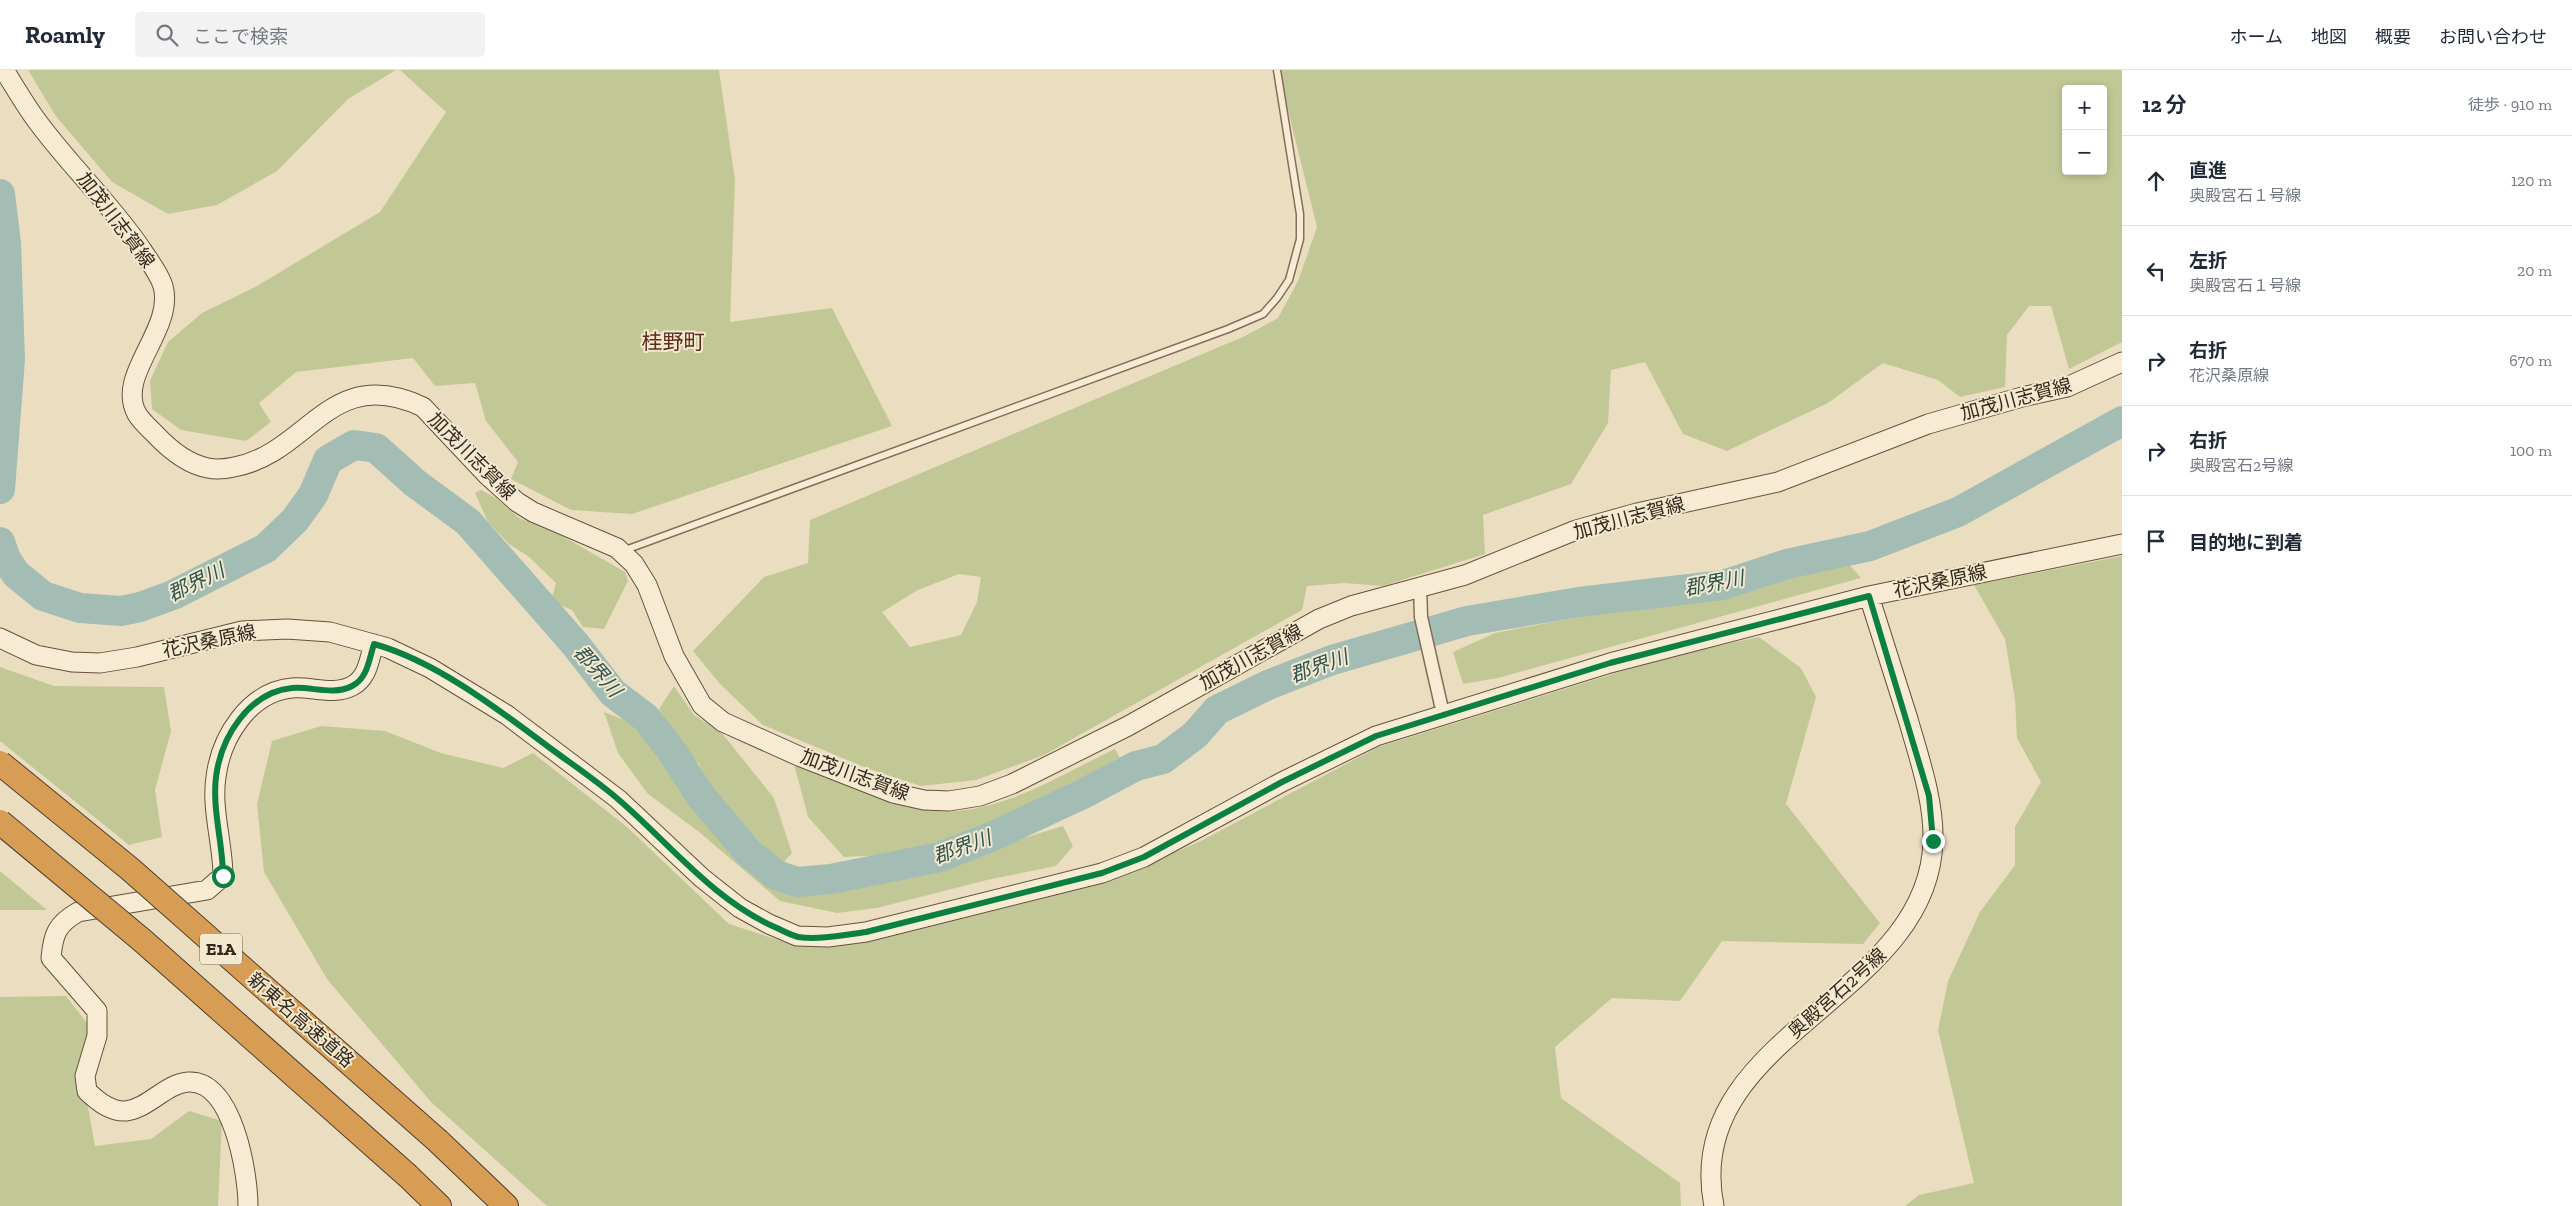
<!DOCTYPE html>
<html lang="ja">
<head>
<meta charset="utf-8">
<style>
	:root { --surface:#fff; --page:#f2f2f3; --text:#1f2937; --muted:#747a83; --line:#e0e1e3 }
	body { margin:0; font-family:"Zilla Slab","Noto Sans JP",serif; background:var(--page); color:var(--text) }
	.controls { position:absolute; right:15px; top:15px; display:grid; overflow:hidden; border-radius:5px; box-shadow:0 2px 8px #0003 }
	.controls button { width:45px; height:45px; display:grid; place-items:center; padding:0; border:0; border-bottom:1px solid var(--line); background:var(--surface); color:var(--text); font:25px sans-serif }
	.stop { position:absolute; width:15px; height:15px; margin:-11px; border:4px solid #0b8043; border-radius:50%; background:#fff }
	.stop.end { background:#0b8043; border-color:#fff; box-shadow:0 1px 5px #0008 }
	.list { margin:0; padding:0; list-style:none }
	h2 { display:flex; justify-content:space-between; align-items:center; height:65px; margin:0; padding:0 20px; font-size:21px }
	h2 small { font-size:16px; font-weight:400; color:var(--muted) }
	.list li { display:grid; grid-template-columns:32px 1fr auto; gap:15px; align-items:center; box-sizing:border-box; height:90px; padding:0 20px; border-top:1px solid var(--line) }
	.list b { display:block; font-size:19px; white-space:nowrap }
	.list p { margin:0; font-size:16px; white-space:nowrap; color:var(--muted) }
	.list em { font-size:16px; font-style:normal; color:var(--muted) }
	.icon { flex:none; width:28px; height:28px; fill:none; stroke:currentColor; stroke-width:2; stroke-linecap:round; stroke-linejoin:round }
	.map { position:relative; flex:none; width:2122px; height:1136px; overflow:hidden }
	header { display:flex; align-items:center; gap:30px; box-sizing:border-box; height:70px; padding:0 25px; background:var(--surface); border-bottom:1px solid var(--line) }
	header strong { font-size:24px }
	nav { display:flex; gap:28px; margin-inline-start:auto; font-size:18px }
	.search { width:350px; height:45px; background:var(--page); display:flex; align-items:center; gap:12px; box-sizing:border-box; padding:0 18px; border-radius:5px; color:var(--muted); font-size:19px }
	main { display:flex }
	aside { flex:1; background:var(--surface) }
	.map>svg:first-child { display:block }
	.green { fill:#c2c895; fill-rule:evenodd }
	.lines { fill:none; stroke-linecap:round; stroke-linejoin:round }
	.river { stroke:#a3bdb5; stroke-width:30 }
	.lane-casing { stroke:#836f59; stroke-width:9 }
	.street-casing { stroke:#836f59; stroke-width:15 }
	.secondary-casing { stroke:#65513c; stroke-width:21 }
	.highway-casing { stroke:#513e2d; stroke-width:26 }
	.lane { stroke:#f7ecd3; stroke-width:6 }
	.street { stroke:#f7ecd3; stroke-width:12 }
	.secondary { stroke:#f7ecd3; stroke-width:19 }
	.highway { stroke:#d79d54; stroke-width:24 }
	.highway-bridge-casing { stroke:#513e2d; stroke-width:26; stroke-linecap:butt }
	.highway-bridge { stroke:#d79d54; stroke-width:24 }
	.route { stroke:#0b8043; stroke-width:6 }
	.labels { text-anchor:middle; dominant-baseline:central; stroke-width:4; stroke-linejoin:round; paint-order:stroke }
	.shield { fill:#f3e9cf; stroke:#6d6252; stroke-width:1 }
	.shield-label { font-size:18px; font-weight:bold; fill:#33281d }
	.street-label { font-size:19px; fill:#33281d; stroke:#f3e9cf }
	.water-label { font-size:20px; font-style:italic; fill:#2d5350; stroke:#f3e9cf }
	.quarter-label { font-size:21px; fill:#5e2b1e; stroke:#f3e9cf }
</style>
</head>
<body>
<header>
<strong>Roamly</strong>
<div class="search"><svg class="icon" aria-label="search" viewBox="0 0 24 24"><circle cx="10" cy="10" r="6"/><path d="M15 15l6 6"/></svg>ここで検索</div>
<nav><a>ホーム</a><a>地図</a><a>概要</a><a>お問い合わせ</a></nav>
</header>
<main>
<div class="map">
<svg width="2122" height="1136" viewBox="0 0 2122 1136">
	<rect width="100%" height="100%" fill="#ebdec0"/>
	<path class="green" d="M28,0H396L348,29L277,101L217,135L168,144L112,112L55,45Z
		M400,0H719L735,110L730,252L832,238L892,356L632,444L571,440L511,409L518,392L486,351L475,313L435,316L413,288L296,302L259,333L271,352L246,371L181,360L152,339L150,311L168,272L202,243L257,216L380,142L446,42Z
		M1278,0H2122V272L2069,299L2051,236H2029L2007,265L2005,317L1960,327L1938,310L1883,293L1828,333L1727,381L1683,364L1645,292L1611,300L1608,353L1571,414L1483,445L1485,484L1383,516L1344,513L1307,516L1302,540L1044,685L976,710L921,716L869,699L763,655L720,614L693,581L764,507L808,493L810,450L1245,266L1278,248L1298,211L1317,157ZM2066,19H2103V101H2066ZM959,504L981,507L977,532L961,565L910,577L882,542L918,520Z
		M481,420L496,428L519,448L557,463L625,502L628,511L604,559L583,557L572,540L551,531L556,513L529,487L509,474L488,452L475,423Z
		M2122,486V1136H1905L1919,1125L1974,1113L1938,960L1948,911L1980,842L2015,795V757L2041,712L2017,668L2015,630L2005,569L1974,515Z
		M1847,492L1861,508L1498,608L1463,614L1453,582L1495,563L1749,514L1758,510Z
		M1759,567L1801,598L1816,627L1786,734L1880,853L1863,874L1722,871L1680,931L1612,928L1555,977L1561,1028L1680,1113L1681,1136H547L431,1032L327,909L264,802L257,734L272,671L321,656L385,661L441,683L503,698L533,683L627,757L729,854L791,874L823,875L875,869L1110,810L1201,771L1378,677L1674,585Z
		M0,597L54,616L164,617L171,661L155,720L162,767L129,775L0,671Z
		M674,616L694,645L721,662L774,728L792,783L783,793L718,738L699,694L683,678L659,639Z
		M604,642L634,654L719,767L764,803L786,817L813,819L984,786L1024,768L1063,756L1073,776L1056,796L987,810L877,838L837,843L780,831L699,762L648,724L618,683Z
		M1115,679L1120,688L1089,711L927,783L844,787L808,747L794,694C834,709 885,734 926,740C992,750 1058,706 1115,679Z
		M0,801L47,840H0Z
		M66,926L97,966L86,1026L95,1076L151,1069L189,1041L222,1051L218,1136H0V927Z"/>
	<g class="lines">
		<path class="river" d="M0,124L6,173L10,289L0,419
			M0,472L6,489L16,504L43,526L80,538L121,541L140,537L173,525L266,478L295,450L313,425L328,390L354,375L376,378L415,413L468,452L575,574L613,623L646,648L671,680L700,725L748,782L776,805L797,812L831,809L940,787L991,767L1083,724L1136,696L1163,689L1195,665L1217,640L1268,615L1332,590L1467,551L1579,532L1723,515L1787,494L1870,476L1958,442L2122,351"/>
		<defs>
			<path id="lane" d="M622,479H628L1228,259L1263,244L1277,228L1289,210L1300,169V144L1277,0"/>
			<path id="street" d="M1420,517L1421,547L1441,635"/>
			<path id="secondary" d="M4,0C15,17 25,35 37,51C70,96 111,134 142,180C149,191 159,203 163,216C175,260 115,305 137,344C141,351 149,358 155,364C169,379 187,394 208,398C216,400 225,399 234,397C310,383 329,293 423,337L488,406L517,432L533,442L617,478L634,494L647,515L674,586L702,635L723,652L801,687L893,723L924,730L949,731L980,726L1012,714L1128,656L1319,549L1351,536L1465,505L1576,460L1637,443L1778,412L1928,354L2022,327L2067,317L2122,292
				M0,568L36,585L72,592L100,593L137,587L242,561L287,559L330,562L388,578L430,598L507,645L618,729L702,808L740,838L769,854L797,866L828,867L866,862L1102,803L1144,787L1282,712L1376,666L1610,593L1869,526L2122,474
				M248,1136C248,1104 233,1009 188,1012C165,1014 149,1038 126,1041C111,1042 97,1031 87,1021L85,1006L97,966V941L51,888C53,864 57,854 78,842L207,820L223,806C223,774 211,739 216,707C221,667 249,622 292,618C311,616 333,626 352,616C368,608 369,589 374,574
				M1714,1136C1680,965 1929,929 1933,771C1934,730 1919,688 1908,649C1895,608 1882,567 1869,526"/>
			<path id="highway" d="M438,1071L506,1136
				M408,1106L439,1136"/>
		</defs>
		<use href="#lane" class="lane-casing"/>
		<use href="#street" class="street-casing"/>
		<use href="#secondary" class="secondary-casing"/>
		<use href="#highway" class="highway-casing"/>
		<use href="#lane" class="lane"/>
		<use href="#street" class="street"/>
		<use href="#secondary" class="secondary"/>
		<use href="#highway" class="highway"/>
		<defs>
			<path id="highway-bridge" d="M0,693L130,799L438,1071
				M0,752L143,871L408,1106"/>
		</defs>
		<use href="#highway-bridge" class="highway-bridge-casing"/>
		<use href="#highway-bridge" class="highway-bridge"/>
	</g>
	<g class="lines">
		<path class="route" d="M223,806C223,774 212,739 216,707C221,667 249,622 292,618C311,616 333,626 352,616C368,608 369,589 374,574C435,591 495,637 546,675C570,693 596,710 619,730C669,773 714,831 777,858C783,861 791,865 798,867C820,870 844,865 866,862L1102,803L1144,787L1282,712L1376,666L1610,593L1869,526L1929,726L1933,771"/>
	</g>
	<g class="labels">
		<rect class="shield" x="200" y="863.5" width="42" height="31" rx="4"/>
		<g class="shield-label">
			<text x="221" y="879">E1A</text>
		</g>
		<g class="street-label">
			<text transform="translate(116 150) rotate(53)">加茂川志賀線</text>
			<text transform="translate(2016 329) rotate(-15)">加茂川志賀線</text>
			<text transform="translate(472 386) rotate(45)">加茂川志賀線</text>
			<text transform="translate(1629 448) rotate(-15)">加茂川志賀線</text>
			<text transform="translate(1940 511) rotate(-12)">花沢桑原線</text>
			<text transform="translate(209 571) rotate(-12)">花沢桑原線</text>
			<text transform="translate(1251 587) rotate(-29)">加茂川志賀線</text>
			<text transform="translate(855 705) rotate(20)">加茂川志賀線</text>
			<text transform="translate(1837 923) rotate(-42)">奥殿宮石2号線</text>
			<text transform="translate(301 950) rotate(41)">新東名高速道路</text>
		</g>
		<g class="water-label">
			<text transform="translate(196 512) rotate(-26)">郡界川</text>
			<text transform="translate(1714 513) rotate(-11)">郡界川</text>
			<text transform="translate(1319 596) rotate(-20)">郡界川</text>
			<text transform="translate(598 601) rotate(49)">郡界川</text>
			<text transform="translate(962 777) rotate(-20)">郡界川</text>
		</g>
		<g class="quarter-label">
			<text x="673" y="271">桂野町</text>
		</g>
	</g>
</svg>
<div class="controls">
<button>+</button>
<button>−</button>
</div>
<div class="stop" style="left:223px;top:806px"></div>
<div class="stop end" style="left:1933px;top:771px"></div>
</div>
<aside>
<h2>12 分<small>徒歩 · 910 m</small></h2>
<ul class="list">
<li><svg class="icon" aria-label="ahead" viewBox="0 0 24 24"><path d="M12 20V5M6 11l6-6 6 6"/></svg><div><b>直進</b><p>奥殿宮石１号線</p></div><em>120 m</em></li>
<li><svg class="icon" aria-label="left" viewBox="0 0 24 24"><path d="M17 20v-9H6M10 6l-5 5 5 5"/></svg><div><b>左折</b><p>奥殿宮石１号線</p></div><em>20 m</em></li>
<li><svg class="icon" aria-label="right" viewBox="0 0 24 24"><path d="M7 20v-9h11M14 6l5 5-5 5"/></svg><div><b>右折</b><p>花沢桑原線</p></div><em>670 m</em></li>
<li><svg class="icon" aria-label="right" viewBox="0 0 24 24"><path d="M7 20v-9h11M14 6l5 5-5 5"/></svg><div><b>右折</b><p>奥殿宮石2号線</p></div><em>100 m</em></li>
<li><svg class="icon" aria-label="arrive" viewBox="0 0 24 24"><path d="M6 21V4h12l-3 4 3 4H6"/></svg><div><b>目的地に到着</b></div></li>
</ul>
</aside>
</main>
</body>
</html>
